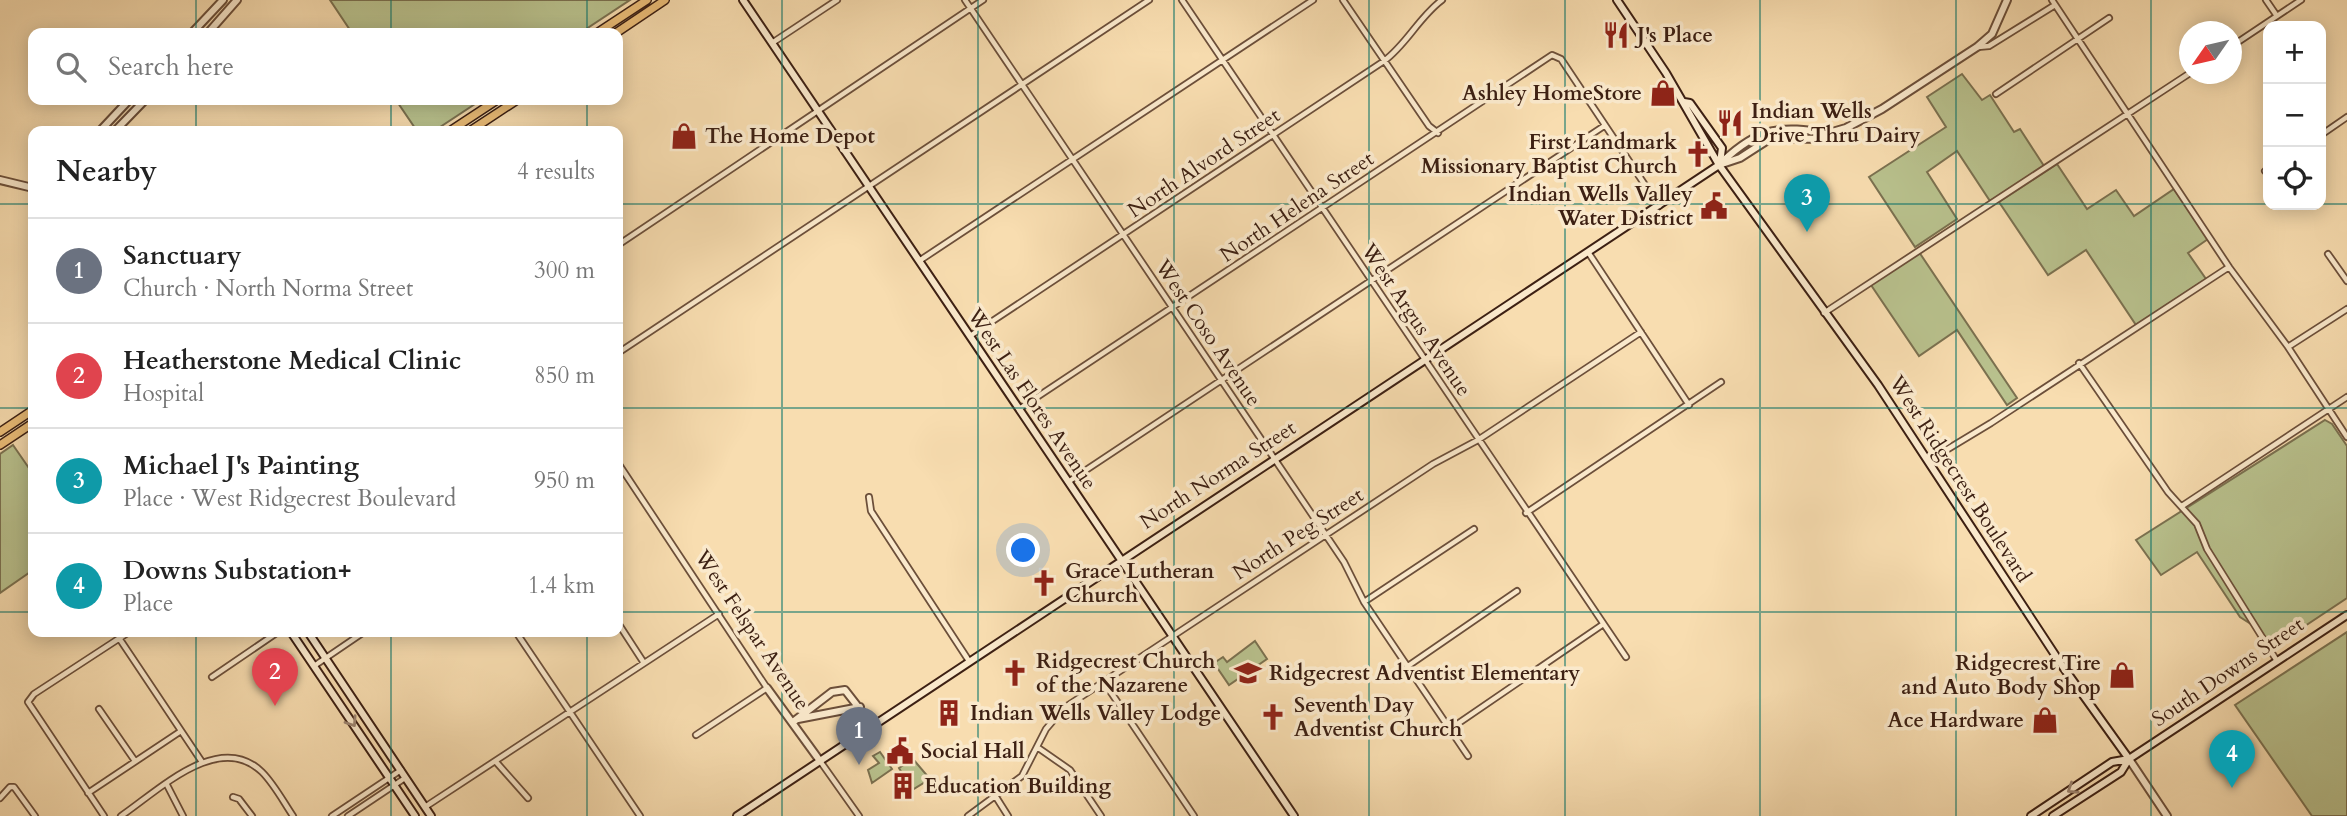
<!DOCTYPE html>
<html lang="en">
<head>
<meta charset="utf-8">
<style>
	:root { --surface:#fff; --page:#f6f6f6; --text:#222; --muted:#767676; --line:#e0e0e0; --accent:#ea580c }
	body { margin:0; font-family:Cardo,serif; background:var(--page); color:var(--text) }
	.controls { position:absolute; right:21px; top:21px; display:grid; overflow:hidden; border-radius:14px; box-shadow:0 4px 18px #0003 }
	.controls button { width:63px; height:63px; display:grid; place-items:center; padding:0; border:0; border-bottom:2px solid var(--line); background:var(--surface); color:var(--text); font:35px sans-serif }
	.compass { position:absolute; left:2179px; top:21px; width:63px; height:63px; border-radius:50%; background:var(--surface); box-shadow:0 4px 18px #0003; rotate:236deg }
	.you { position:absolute; left:1024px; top:551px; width:24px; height:24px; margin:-18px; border:5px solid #fff; border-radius:50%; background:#1a73e8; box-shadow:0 0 0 10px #1a73e833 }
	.badge { display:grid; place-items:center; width:46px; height:46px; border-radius:50%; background:var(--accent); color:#fff; font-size:23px; font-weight:700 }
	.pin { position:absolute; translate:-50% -58px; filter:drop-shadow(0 2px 4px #0008) }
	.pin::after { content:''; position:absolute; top:37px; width:24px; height:21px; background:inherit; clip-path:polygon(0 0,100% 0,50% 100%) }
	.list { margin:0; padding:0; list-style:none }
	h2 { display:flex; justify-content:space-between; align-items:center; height:91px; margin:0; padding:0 28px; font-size:30px }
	h2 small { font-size:23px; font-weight:400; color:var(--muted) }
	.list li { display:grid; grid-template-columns:46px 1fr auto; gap:21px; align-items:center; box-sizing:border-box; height:105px; padding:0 28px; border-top:2px solid var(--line) }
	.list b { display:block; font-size:26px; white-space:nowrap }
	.list p { margin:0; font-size:23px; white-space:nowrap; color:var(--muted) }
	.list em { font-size:23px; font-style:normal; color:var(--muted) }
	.icon { flex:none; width:38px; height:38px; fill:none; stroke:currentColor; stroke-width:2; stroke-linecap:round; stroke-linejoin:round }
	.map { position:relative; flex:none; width:2347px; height:816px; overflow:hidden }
	.search { position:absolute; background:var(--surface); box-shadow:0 4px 18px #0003; left:28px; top:28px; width:595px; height:77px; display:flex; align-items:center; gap:18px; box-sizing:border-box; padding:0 24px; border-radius:14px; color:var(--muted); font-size:26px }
	.panel { position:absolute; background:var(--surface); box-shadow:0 4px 18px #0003; left:28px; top:126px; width:595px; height:511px; border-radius:14px }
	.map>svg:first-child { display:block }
	.green { fill:#b9c28e; stroke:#7b7150; stroke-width:2 }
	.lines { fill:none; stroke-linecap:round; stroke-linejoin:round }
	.minor-casing { stroke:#6c4f3a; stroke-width:8 }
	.tertiary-casing { stroke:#6c4f3a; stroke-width:10 }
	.secondary-casing { stroke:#3d2013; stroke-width:10 }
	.primary-casing { stroke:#3d2013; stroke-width:10 }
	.minor { stroke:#fae9cc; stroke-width:4.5 }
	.tertiary { stroke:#fae9cc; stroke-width:6 }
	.secondary { stroke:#fae9cc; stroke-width:6 }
	.primary { stroke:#ecbe78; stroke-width:7 }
	.oneway { stroke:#9c8470 }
	.grid { fill:none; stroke:#0f766e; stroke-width:2; stroke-opacity:0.55 }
	.labels { text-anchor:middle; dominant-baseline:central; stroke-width:7; stroke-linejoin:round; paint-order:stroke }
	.poi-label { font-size:21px; font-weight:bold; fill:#3d2013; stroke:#fae9cc; text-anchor:start }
	.street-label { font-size:21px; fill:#3d2013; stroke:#fae9cc }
</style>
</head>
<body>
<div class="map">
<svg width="2347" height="816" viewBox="0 0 2347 816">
	<rect width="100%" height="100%" fill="#f8ddb0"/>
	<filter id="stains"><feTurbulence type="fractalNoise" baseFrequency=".00286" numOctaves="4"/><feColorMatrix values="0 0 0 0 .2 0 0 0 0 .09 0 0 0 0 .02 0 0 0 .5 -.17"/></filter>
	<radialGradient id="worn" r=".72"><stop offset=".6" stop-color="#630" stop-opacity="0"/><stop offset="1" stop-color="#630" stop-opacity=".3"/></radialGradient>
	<path class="green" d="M330,0H630L580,33H352Z
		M1962,74L1982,100L1990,95L2014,132L2020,129L2044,166L1990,201L1957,151L1927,172L1957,219L1915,247L1869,177L1946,127L1927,97Z
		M396,100H481L434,131H417Z
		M2057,164L2087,209L2116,190L2134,216L2174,189L2208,239L2188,253L2206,279L2136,325L2086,250L2048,275L1999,202Z
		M1919,252L2017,398L2007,405L1957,330L1919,356L1871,285Z
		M2325,420L2332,424L2347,446V598L2272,648L2257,628L2240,617L2197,552L2161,575L2136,540Z
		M13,445L33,474V570L0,593V454Z
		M2347,632V816H2312L2235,705Z
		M1255,641L1267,659L1229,685L1214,663L1223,657L1227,662Z
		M880,752L892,769L872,783L868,770L879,763L873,756Z
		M913,759L930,779L912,790L899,768Z"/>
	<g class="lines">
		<defs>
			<path id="minor" d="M965,0L1344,562L1364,602L1468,756
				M1182,0L1626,657
				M1343,0L1429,126L1438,133
				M2052,0L2229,267L2288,347L2347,437
				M2266,0L2277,16
				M772,43L837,0
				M2232,46L2301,0
				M1978,47L1989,46L2055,5
				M1996,94L2109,18
				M2321,135L2347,117
				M2265,171L2268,169
				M618,245L983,0
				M1588,252L1689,405
				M2328,254L2347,281
				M919,261L1313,0
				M1824,313L2190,73
				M970,336L1384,61C1407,44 1419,17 1442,0
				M2288,347L2347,309
				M618,353L1149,0
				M2079,363L2168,492L2197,524L2207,549L2277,661
				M1019,409L1552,55L1561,59L1659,206
				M1928,461L1991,423L2229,267
				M618,463L767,688L696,735
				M1068,482L1604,126
				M869,497L871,511L969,661
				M2182,506L2347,397
				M1526,513L1721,382
				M1364,602L1474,529
				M618,623L644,663
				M516,632L640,816
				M119,638L202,762
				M314,666L364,632
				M1408,666L1517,591
				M212,677L278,632
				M1104,682L1194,816
				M99,709L135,761
				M1450,729L1602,625
				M1037,747L1070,770L1101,816
				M820,761L859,816
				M497,763L528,798
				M167,785L183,816
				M88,793L181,731
				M233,797L239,799L252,816
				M996,797L1008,816
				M0,798L10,787H14L35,816
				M425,807L719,614
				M104,816L28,702L34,694L129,632
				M121,816C158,791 219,730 262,772C274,784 283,801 293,816
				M332,816L401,770
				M348,816L405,778
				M968,816L1022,776L1046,729L1064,708L1433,464L1478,440L1641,332"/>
			<path id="tertiary" d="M192,33L223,0
				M208,33L237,0
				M100,131L129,100
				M115,131L145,100
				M1722,162C1760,126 1780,126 1829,133
				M1719,165L1740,158L1771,138L1823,139L1829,133L1846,128L1882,109L1977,47L1992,34L2007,0
				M0,180L33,188
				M767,688L820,761
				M798,719L860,707
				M793,722L832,692L845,690L873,726
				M2129,759L2167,816"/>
			<path id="secondary" d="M743,0L1294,816
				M1617,0L1666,73L1719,165L1878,385L2063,667L2129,759
				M1684,102L1690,103L1722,148L1720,163
				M291,632L415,816
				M308,632L431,816
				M737,816L1719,165
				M2031,816L2112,762L2129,759L2347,615
				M2053,816L2121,772L2129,759"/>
			<path id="primary" d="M597,33L647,0
				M616,33L665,0
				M450,131L497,100
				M470,131L517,100
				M0,432L33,410
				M0,445L33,423"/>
		</defs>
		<use href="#minor" class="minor-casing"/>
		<use href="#tertiary" class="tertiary-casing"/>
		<use href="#secondary" class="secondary-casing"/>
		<use href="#primary" class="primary-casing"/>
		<use href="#minor" class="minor"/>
		<use href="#tertiary" class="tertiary"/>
		<use href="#secondary" class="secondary"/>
		<use href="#primary" class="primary"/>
	</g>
	<defs><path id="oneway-chevron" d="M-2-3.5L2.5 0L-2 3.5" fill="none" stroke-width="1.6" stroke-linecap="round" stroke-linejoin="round" transform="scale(1.75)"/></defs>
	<g class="oneway">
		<use href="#oneway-chevron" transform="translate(352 722) rotate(56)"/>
		<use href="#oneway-chevron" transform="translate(2072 789) rotate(147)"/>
	</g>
	<path class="grid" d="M196,0V33M391,0V33M587,0V33M782,0V816M978,0V816M1174,0V816M1369,0V816M1565,0V816M1760,0V816M1956,0V816M2151,0V816M196,100V131M391,100V131M587,100V131M0,204H33M618,204H2268M2321,204H2347M0,408H33M618,408H2347M0,612H33M618,612H2347M196,632V816M391,632V816M587,632V816"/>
	<defs>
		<symbol id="restaurant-bare" viewBox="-9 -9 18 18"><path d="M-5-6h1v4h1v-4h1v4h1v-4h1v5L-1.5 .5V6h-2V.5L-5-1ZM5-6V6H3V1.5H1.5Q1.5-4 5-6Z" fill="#8f2418" stroke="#fae9cc" stroke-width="2.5" paint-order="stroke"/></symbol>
		<symbol id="shop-bare" viewBox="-9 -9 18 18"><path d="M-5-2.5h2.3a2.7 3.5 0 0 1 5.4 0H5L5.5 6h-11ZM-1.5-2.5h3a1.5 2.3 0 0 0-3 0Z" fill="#8f2418" stroke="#fae9cc" stroke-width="2.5" paint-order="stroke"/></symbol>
		<symbol id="church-bare" viewBox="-9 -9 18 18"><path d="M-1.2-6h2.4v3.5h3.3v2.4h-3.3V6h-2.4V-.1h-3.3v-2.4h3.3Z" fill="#8f2418" stroke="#fae9cc" stroke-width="2.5" paint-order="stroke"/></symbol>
		<symbol id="civic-bare" viewBox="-9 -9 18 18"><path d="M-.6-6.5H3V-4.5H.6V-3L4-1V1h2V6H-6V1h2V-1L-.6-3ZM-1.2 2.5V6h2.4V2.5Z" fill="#8f2418" stroke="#fae9cc" stroke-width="2.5" paint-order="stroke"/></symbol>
		<symbol id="school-bare" viewBox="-9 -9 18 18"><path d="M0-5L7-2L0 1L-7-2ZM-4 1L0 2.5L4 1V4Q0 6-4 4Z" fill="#8f2418" stroke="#fae9cc" stroke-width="2.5" paint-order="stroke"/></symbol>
		<symbol id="building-bare" viewBox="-9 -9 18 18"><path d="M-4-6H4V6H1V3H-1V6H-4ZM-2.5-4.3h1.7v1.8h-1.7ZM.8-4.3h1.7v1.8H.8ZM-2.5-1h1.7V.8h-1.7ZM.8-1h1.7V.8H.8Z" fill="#8f2418" stroke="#fae9cc" stroke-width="2.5" paint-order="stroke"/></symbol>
	</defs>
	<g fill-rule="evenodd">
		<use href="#restaurant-bare" x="1597" y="16" width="38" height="38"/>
		<use href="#shop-bare" x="1644" y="74" width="38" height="38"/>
		<use href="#restaurant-bare" x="1711" y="104" width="38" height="38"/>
		<use href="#shop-bare" x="665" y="117" width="38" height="38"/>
		<use href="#church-bare" x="1679" y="135" width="38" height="38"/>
		<use href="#civic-bare" x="1695" y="187" width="38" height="38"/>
		<use href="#church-bare" x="1025" y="564" width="38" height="38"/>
		<use href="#church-bare" x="996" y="654" width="38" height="38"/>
		<use href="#school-bare" x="1229" y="654" width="38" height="38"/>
		<use href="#shop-bare" x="2103" y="656" width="38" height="38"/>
		<use href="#building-bare" x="930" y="694" width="38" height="38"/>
		<use href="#church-bare" x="1254" y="698" width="38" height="38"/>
		<use href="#shop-bare" x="2026" y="701" width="38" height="38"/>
		<use href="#civic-bare" x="881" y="732" width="38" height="38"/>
		<use href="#building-bare" x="884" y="767" width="38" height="38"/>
	</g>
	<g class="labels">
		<g class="poi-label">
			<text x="1637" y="35">J's Place</text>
			<text x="1642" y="93" text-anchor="end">Ashley HomeStore</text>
			<text x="1751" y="111">Indian Wells<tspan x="1751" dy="24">Drive Thru Dairy</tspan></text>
			<text x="705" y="136">The Home Depot</text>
			<text x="1677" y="142" text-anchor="end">First Landmark<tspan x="1677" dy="24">Missionary Baptist Church</tspan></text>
			<text x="1693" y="194" text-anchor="end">Indian Wells Valley<tspan x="1693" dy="24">Water District</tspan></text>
			<text x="1065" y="571">Grace Lutheran<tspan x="1065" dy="24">Church</tspan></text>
			<text x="1036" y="661">Ridgecrest Church<tspan x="1036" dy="24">of the Nazarene</tspan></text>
			<text x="2101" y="663" text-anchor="end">Ridgecrest Tire<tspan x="2101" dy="24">and Auto Body Shop</tspan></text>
			<text x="1269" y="673">Ridgecrest Adventist Elementary</text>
			<text x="1294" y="705">Seventh Day<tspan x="1294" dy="24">Adventist Church</tspan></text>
			<text x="970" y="713">Indian Wells Valley Lodge</text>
			<text x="2024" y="720" text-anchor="end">Ace Hardware</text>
			<text x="921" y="751">Social Hall</text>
			<text x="924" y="786">Education Building</text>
		</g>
		<g class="street-label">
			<text transform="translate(1204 163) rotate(-34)">North Alvord Street</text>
			<text transform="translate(1297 207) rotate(-34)">North Helena Street</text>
			<text transform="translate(1416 320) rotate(56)">West Argus Avenue</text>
			<text transform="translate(1208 333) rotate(56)">West Coso Avenue</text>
			<text transform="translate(1032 399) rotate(56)">West Las Flores Avenue</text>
			<text transform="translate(1218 475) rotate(-33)">North Norma Street</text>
			<text transform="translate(1960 479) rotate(57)">West Ridgecrest Boulevard</text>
			<text transform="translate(1298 534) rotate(-33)">North Peg Street</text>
			<text transform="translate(752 630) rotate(56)">West Felspar Avenue</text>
			<text transform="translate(2228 672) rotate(-34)">South Downs Street</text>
		</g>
	</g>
	<rect width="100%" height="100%" filter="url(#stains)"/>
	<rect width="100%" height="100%" fill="url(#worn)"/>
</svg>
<div class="controls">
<button>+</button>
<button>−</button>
<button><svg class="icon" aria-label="locate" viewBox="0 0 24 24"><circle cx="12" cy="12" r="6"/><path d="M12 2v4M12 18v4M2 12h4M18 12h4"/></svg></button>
</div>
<svg class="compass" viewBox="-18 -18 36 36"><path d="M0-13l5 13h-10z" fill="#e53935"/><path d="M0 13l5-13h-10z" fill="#767676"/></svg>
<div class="you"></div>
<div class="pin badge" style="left:859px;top:765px;background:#6b7280">1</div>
<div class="pin badge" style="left:275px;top:706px;background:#e0444e">2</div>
<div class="pin badge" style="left:1807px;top:232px;background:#0f9aa8">3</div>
<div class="pin badge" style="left:2232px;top:788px;background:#0f9aa8">4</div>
<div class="search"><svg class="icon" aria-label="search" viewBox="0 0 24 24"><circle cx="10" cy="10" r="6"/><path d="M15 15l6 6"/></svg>Search here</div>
<section class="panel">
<h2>Nearby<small>4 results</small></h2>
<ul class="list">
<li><span class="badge" style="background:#6b7280">1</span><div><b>Sanctuary</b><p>Church · North Norma Street</p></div><em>300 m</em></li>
<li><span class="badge" style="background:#e0444e">2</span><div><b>Heatherstone Medical Clinic</b><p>Hospital</p></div><em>850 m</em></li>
<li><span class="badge" style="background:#0f9aa8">3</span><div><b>Michael J's Painting</b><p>Place · West Ridgecrest Boulevard</p></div><em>950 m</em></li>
<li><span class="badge" style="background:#0f9aa8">4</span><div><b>Downs Substation+</b><p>Place</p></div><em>1.4 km</em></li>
</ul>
</section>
</div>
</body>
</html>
